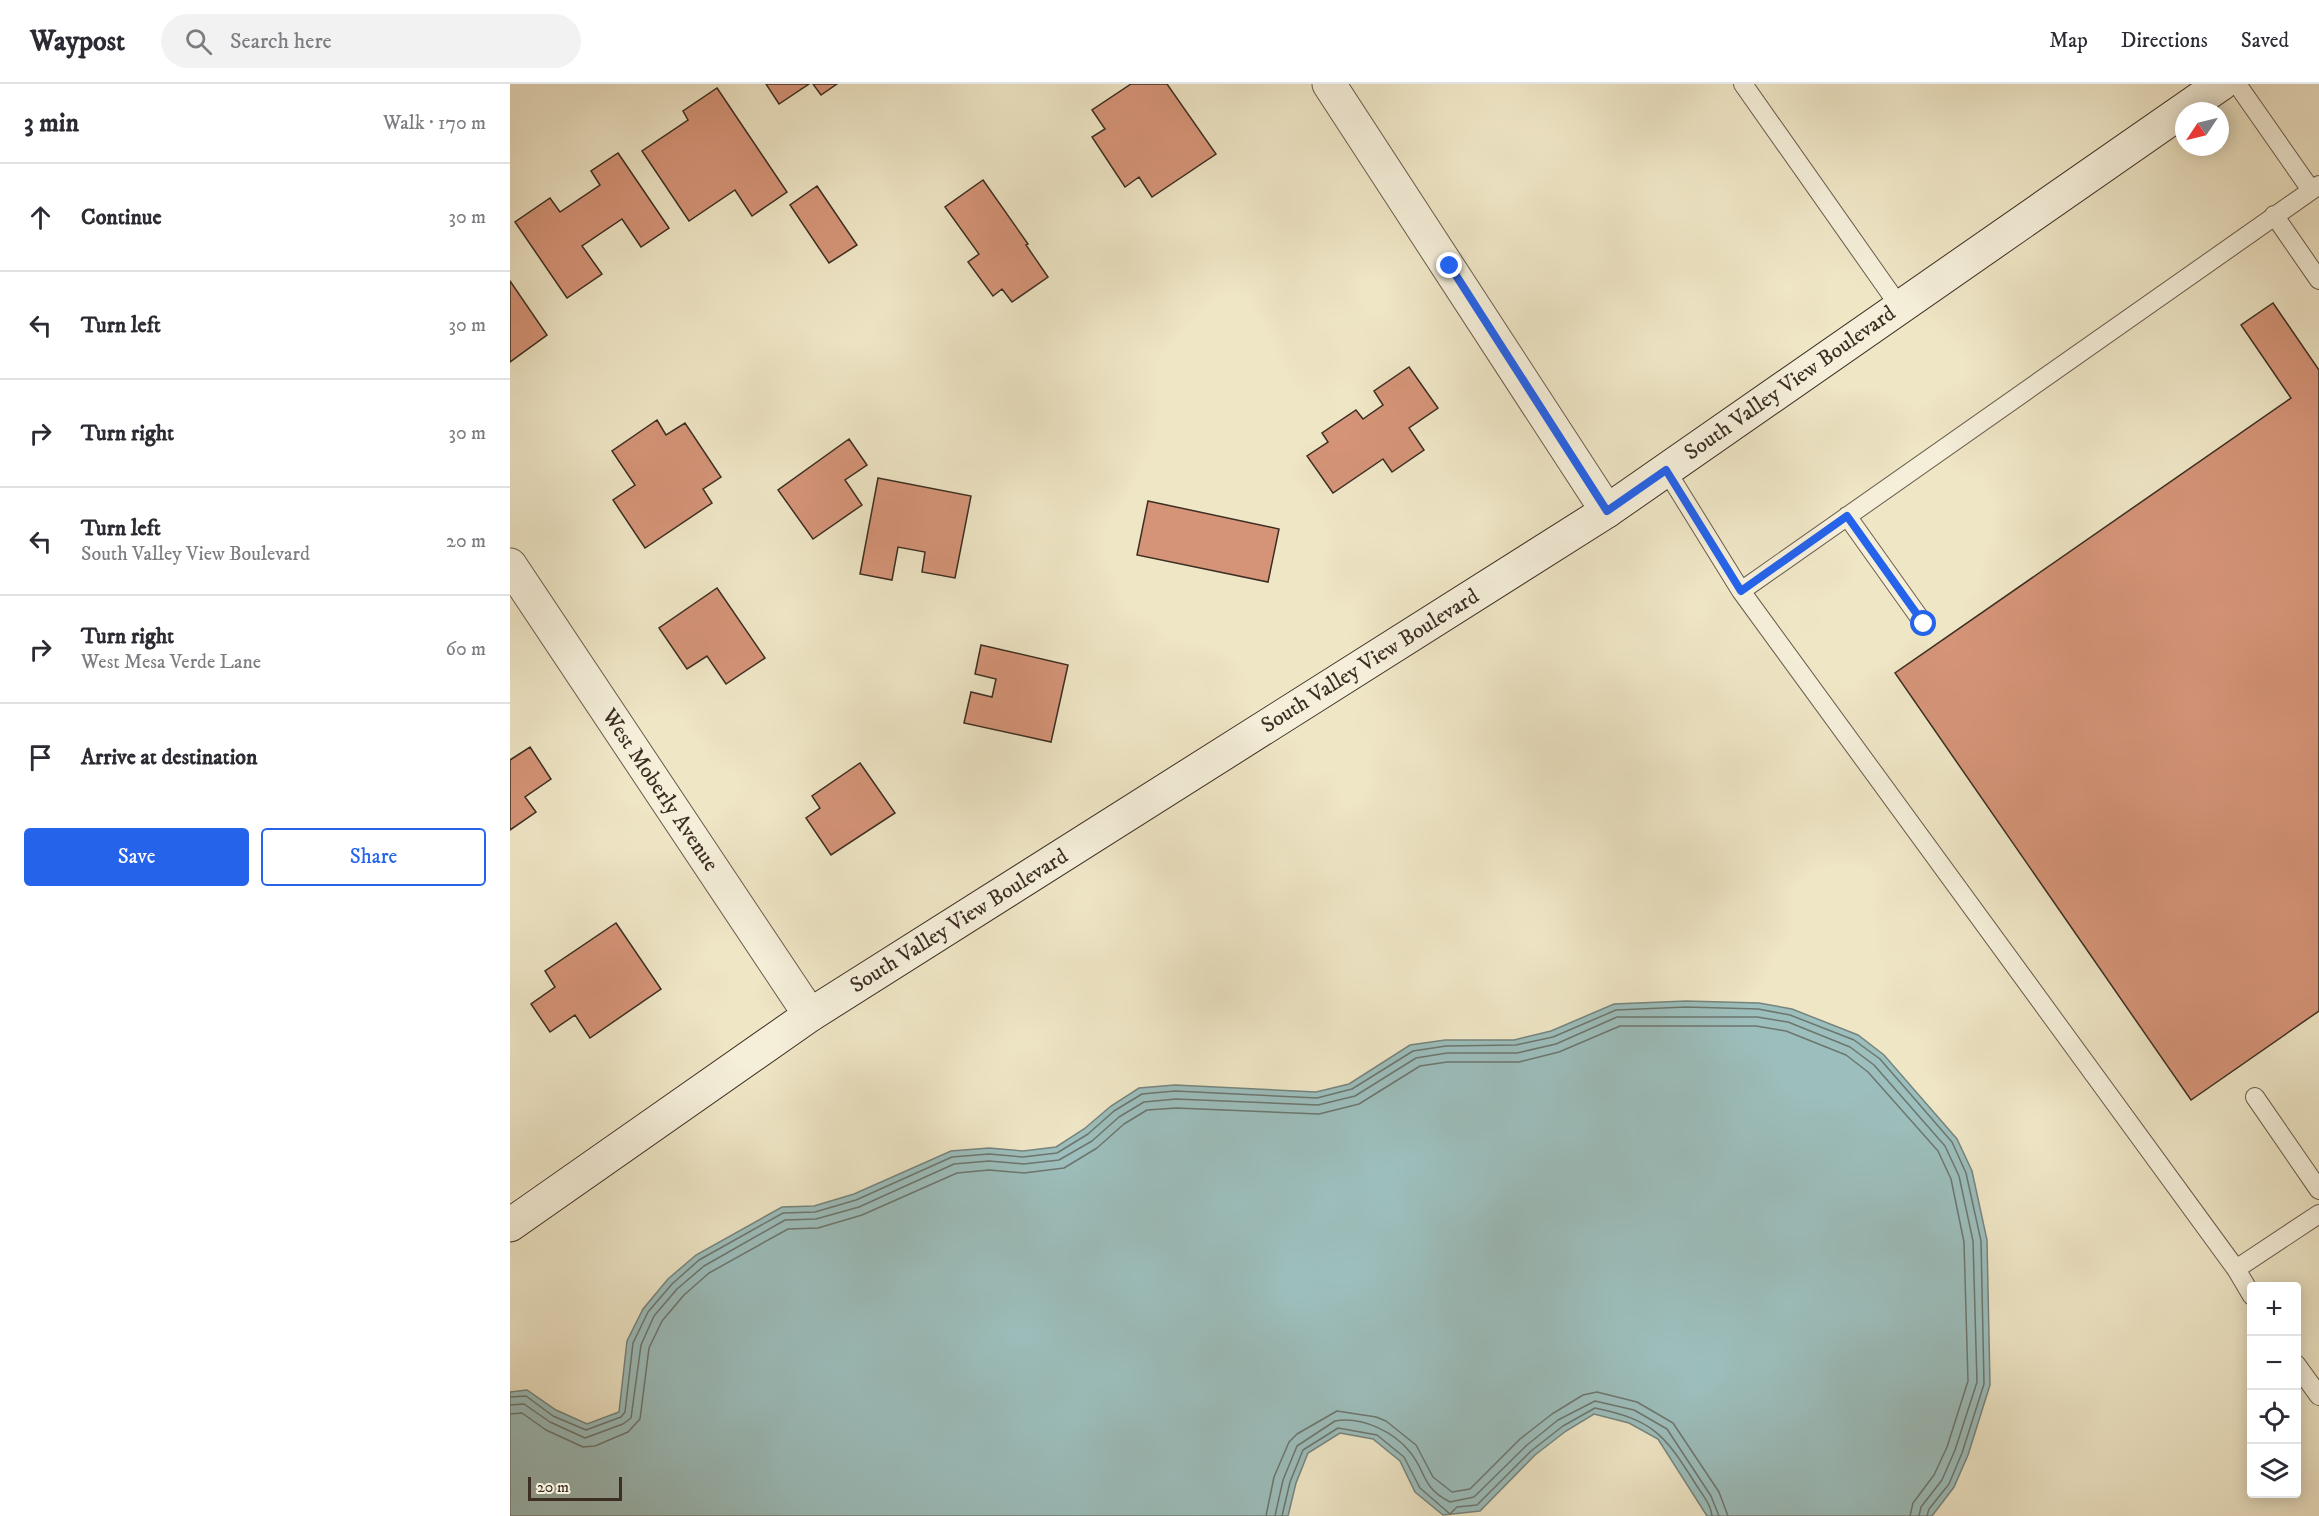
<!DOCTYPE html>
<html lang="en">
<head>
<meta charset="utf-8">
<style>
	:root { --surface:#fff; --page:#f2f2f3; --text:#2b2b33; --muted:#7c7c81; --line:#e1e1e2; --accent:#2563eb }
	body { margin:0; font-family:"IM FELL DW Pica",serif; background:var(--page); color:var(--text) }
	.controls { position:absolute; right:18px; bottom:18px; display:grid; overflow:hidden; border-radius:6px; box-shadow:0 3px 15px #0003 }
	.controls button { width:54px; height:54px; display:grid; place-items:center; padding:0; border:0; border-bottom:2px solid var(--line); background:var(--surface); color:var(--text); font:30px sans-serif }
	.compass { position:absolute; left:1665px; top:18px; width:54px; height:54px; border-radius:50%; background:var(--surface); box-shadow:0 3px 15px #0003; rotate:235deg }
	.scale { position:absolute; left:18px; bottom:15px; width:94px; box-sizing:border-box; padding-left:6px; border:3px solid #3c2e22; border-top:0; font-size:16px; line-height:21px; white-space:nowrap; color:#3c2e22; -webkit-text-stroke:4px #f5efda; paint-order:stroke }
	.stop { position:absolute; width:18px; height:18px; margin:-14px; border:4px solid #2563eb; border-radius:50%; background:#fff }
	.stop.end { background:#2563eb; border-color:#fff; box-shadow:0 2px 6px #0008 }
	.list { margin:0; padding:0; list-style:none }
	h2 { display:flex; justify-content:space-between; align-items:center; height:78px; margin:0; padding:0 24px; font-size:26px }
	h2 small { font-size:20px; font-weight:400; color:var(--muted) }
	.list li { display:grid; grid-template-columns:39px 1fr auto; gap:18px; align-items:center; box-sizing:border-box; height:108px; padding:0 24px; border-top:2px solid var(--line) }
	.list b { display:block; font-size:22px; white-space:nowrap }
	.list p { margin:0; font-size:20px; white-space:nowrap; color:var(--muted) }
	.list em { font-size:20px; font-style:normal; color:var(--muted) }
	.actions { display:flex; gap:12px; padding:18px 24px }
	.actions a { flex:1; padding:14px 0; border:2px solid var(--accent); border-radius:6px; text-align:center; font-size:21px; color:var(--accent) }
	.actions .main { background:var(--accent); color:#fff }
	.icon { flex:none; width:33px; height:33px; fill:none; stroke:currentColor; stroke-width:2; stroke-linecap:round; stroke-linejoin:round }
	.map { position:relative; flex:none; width:1809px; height:1432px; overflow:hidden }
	header { display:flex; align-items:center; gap:36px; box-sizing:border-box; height:84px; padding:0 30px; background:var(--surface); border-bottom:2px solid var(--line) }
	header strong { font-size:28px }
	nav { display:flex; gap:33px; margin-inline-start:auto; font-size:21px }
	.search { width:420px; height:54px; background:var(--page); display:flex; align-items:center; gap:15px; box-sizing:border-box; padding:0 21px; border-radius:33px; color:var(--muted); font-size:22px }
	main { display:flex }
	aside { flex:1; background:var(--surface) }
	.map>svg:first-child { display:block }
	.water { fill:#9cbebc; stroke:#76847e; stroke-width:1.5 }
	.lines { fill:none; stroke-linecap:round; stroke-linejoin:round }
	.shore { stroke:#6c766f; stroke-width:1.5 }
	.building { fill:#d59478; stroke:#3c2e22; stroke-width:1.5 }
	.service-casing { stroke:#695c4b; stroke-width:20 }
	.minor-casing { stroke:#695c4b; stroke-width:35 }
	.secondary-casing { stroke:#3c2e22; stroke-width:35 }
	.service { stroke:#f5efda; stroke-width:18 }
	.minor { stroke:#f5efda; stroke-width:33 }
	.secondary { stroke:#f5efda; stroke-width:33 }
	.route { stroke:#2563eb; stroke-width:8 }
	.labels { text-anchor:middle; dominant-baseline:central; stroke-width:4.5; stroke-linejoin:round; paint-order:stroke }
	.street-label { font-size:22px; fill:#3c2e22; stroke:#f5efda }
</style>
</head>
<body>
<header>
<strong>Waypost</strong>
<div class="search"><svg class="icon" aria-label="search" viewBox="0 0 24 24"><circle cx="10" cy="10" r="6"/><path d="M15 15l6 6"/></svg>Search here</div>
<nav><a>Map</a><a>Directions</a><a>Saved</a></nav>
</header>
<main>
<aside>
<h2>3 min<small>Walk · 170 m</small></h2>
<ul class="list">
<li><svg class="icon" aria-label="ahead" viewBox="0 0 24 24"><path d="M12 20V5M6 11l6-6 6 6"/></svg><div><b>Continue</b></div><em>30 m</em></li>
<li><svg class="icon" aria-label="left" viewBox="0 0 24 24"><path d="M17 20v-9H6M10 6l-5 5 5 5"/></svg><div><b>Turn left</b></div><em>30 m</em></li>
<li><svg class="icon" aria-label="right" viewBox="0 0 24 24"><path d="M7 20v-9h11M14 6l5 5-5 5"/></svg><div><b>Turn right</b></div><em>30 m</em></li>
<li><svg class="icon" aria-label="left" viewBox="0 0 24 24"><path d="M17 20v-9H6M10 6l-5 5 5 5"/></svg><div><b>Turn left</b><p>South Valley View Boulevard</p></div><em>20 m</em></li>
<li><svg class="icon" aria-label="right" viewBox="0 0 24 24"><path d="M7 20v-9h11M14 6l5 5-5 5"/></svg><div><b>Turn right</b><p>West Mesa Verde Lane</p></div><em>60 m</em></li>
<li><svg class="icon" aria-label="arrive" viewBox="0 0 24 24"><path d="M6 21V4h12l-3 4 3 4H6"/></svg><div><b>Arrive at destination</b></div></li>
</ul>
<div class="actions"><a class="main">Save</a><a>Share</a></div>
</aside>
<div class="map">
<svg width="1809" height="1432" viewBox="0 0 1809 1432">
	<rect width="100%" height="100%" fill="#efe6c6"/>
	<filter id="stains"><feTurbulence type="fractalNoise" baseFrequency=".00333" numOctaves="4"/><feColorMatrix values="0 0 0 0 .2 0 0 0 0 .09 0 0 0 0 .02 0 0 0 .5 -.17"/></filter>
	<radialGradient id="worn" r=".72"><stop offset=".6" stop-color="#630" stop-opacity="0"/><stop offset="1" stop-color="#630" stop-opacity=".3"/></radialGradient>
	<path class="water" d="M1176,917L1249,919L1282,925L1348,951L1374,971L1447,1055L1462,1087L1477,1156L1480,1301L1458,1371L1444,1403L1422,1432H1197L1148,1355L1119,1339L1084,1330L1056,1347L1025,1371L970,1427L933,1431L905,1408L890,1377L863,1355L830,1349L798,1369L786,1399L778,1432H0V1308L17,1306L46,1326L77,1340L109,1328L117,1257L133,1225L158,1195L186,1171L272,1123L304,1122L344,1110L441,1067L479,1064L513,1067L546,1063L574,1045L601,1022L629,1004L665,1001L806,1008L839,1000L900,961L935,956H1004L1041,947L1104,920Z"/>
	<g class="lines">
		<path class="shore" d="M0,1313L16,1312L43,1332L76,1346L111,1333L115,1328L123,1259L138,1228L162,1200L189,1176L273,1129L305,1128L346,1116L442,1073L479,1070L513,1073L547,1069L578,1050L604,1027L632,1010L665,1007L807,1014L842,1005L903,967L936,962L1006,961L1043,953L1106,926L1176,923L1248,925L1280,931L1344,956L1370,975L1442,1058L1456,1089L1471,1157L1474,1300L1452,1369L1439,1400L1419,1425L1417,1432
			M0,1321L14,1320L40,1338L75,1354L113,1340L121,1334L131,1261L144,1232L167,1205L194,1182L275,1136L306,1135L349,1123L444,1080L479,1077L514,1080L549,1076L582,1057L609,1033L634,1018L666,1015L808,1021L845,1012L906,974L937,969H1007L1046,960L1107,933H1247L1278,938L1340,963L1364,981L1435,1062L1449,1092L1463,1157L1467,1298L1445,1366L1432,1396L1411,1423L1409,1432
			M0,1330L12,1329L36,1346L73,1363L85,1362L118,1348L130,1335L139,1264L152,1237L174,1211L199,1189L278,1145L308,1144L352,1131L447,1089L479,1086L514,1089L554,1084L587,1064L614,1040L637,1026L666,1024L809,1030L849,1020L910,982L937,978H1009L1049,968L1110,942H1246L1276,947L1336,971L1358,988L1428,1067L1441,1095L1454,1158L1458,1297L1437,1363L1424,1391L1403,1419L1400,1432
			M756,1432L764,1393L779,1358L787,1350L827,1327L866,1333L876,1337L906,1361L923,1393L942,1408L960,1405L1010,1355L1042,1330L1073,1311L1087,1308L1127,1318L1163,1339L1209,1408L1218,1432
			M765,1432L773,1396L787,1362L825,1337C852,1332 884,1348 900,1368C917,1389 911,1403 940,1418L964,1413L1017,1361L1048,1336L1085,1317L1124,1326L1157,1345L1201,1412L1209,1432
			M772,1432L780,1398L793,1366L828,1344L867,1351L894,1373L910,1404L940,1430L947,1423L967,1421L1021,1367L1053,1342L1085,1324C1143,1336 1154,1350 1185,1399C1191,1409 1201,1420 1202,1432"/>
	</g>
	<path class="building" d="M256,0H299L269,20Z
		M303,0H327L311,11Z
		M621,0H657L706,70L642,113L629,93L615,103L582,53L595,45L582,26Z
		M207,4L277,108L242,132L225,106L179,137L132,67L178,36L173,27Z
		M108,69L159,144L131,163L112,135L72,162L92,190L57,214L5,138L40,114L50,128L90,101L81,87Z
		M473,96L518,160L516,161L538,193L502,218L492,205L483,212L458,178L469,170L435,123Z
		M307,102L347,161L319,179L280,121Z
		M0,197L37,251L0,278Z
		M1763,219L1809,286V927L1681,1016L1385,589L1781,314L1731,241Z
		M899,283L928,324L899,344L914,366L882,388L873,375L823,409L797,372L818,358L812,349L846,326L853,335L873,321L864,307Z
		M147,336L156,351L175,339L211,393L193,405L202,419L135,464L103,416L125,401L102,367Z
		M339,355L357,381L335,396L352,421L303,455L268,406Z
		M368,394L461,412L445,494L412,488L415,468L388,463L382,496L350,490Z
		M638,417L769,445L758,498L627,471Z
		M207,504L255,574L216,600L197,572L177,585L149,544Z
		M471,561L558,581L541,658L454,639L461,608L482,613L486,595L465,590Z
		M20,663L41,695L15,713L26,728L0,746V676Z
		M350,679L385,729L321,771L296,734L310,724L302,712Z
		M106,839L151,905L80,954L65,931L40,948L21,920L45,903L35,887Z"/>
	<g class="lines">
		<defs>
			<path id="service" d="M1233,0L1390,223
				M1727,0L1801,106
				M1809,101L1231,507L1726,1185L1809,1130
				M1764,131L1809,196
				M1156,386L1231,507
				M1337,432L1414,540
				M1745,1013L1809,1106
				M1726,1185L1742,1212
				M1786,1280L1809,1312"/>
			<path id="minor" d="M819,0L1097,427
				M0,481L300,931"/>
			<path id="secondary" d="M0,1141L300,931L1097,427L1711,0"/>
		</defs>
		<use href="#service" class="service-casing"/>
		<use href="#minor" class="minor-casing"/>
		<use href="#secondary" class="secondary-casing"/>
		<use href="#service" class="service"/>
		<use href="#minor" class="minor"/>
		<use href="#secondary" class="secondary"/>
	</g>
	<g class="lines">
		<path class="route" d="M940,182L1097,427L1156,386L1231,507L1337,432L1414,540"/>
	</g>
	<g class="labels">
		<g class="street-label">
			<text transform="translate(1280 299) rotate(-35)">South Valley View Boulevard</text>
			<text transform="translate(860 577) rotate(-32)">South Valley View Boulevard</text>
			<text transform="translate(150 706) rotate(56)">West Moberly Avenue</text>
			<text transform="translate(449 837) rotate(-32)">South Valley View Boulevard</text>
		</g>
	</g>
	<rect width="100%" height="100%" filter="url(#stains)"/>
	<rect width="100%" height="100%" fill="url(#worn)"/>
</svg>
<div class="controls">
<button>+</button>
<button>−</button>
<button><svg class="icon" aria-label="locate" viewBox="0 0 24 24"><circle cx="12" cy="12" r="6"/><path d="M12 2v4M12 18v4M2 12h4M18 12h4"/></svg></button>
<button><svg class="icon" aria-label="layers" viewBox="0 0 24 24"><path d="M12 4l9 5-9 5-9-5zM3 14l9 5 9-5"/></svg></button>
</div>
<svg class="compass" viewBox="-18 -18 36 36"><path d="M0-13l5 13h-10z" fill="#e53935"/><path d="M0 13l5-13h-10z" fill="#7c7c81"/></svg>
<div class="scale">20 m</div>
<div class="stop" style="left:1414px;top:540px"></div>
<div class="stop end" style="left:940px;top:182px"></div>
</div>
</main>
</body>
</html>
